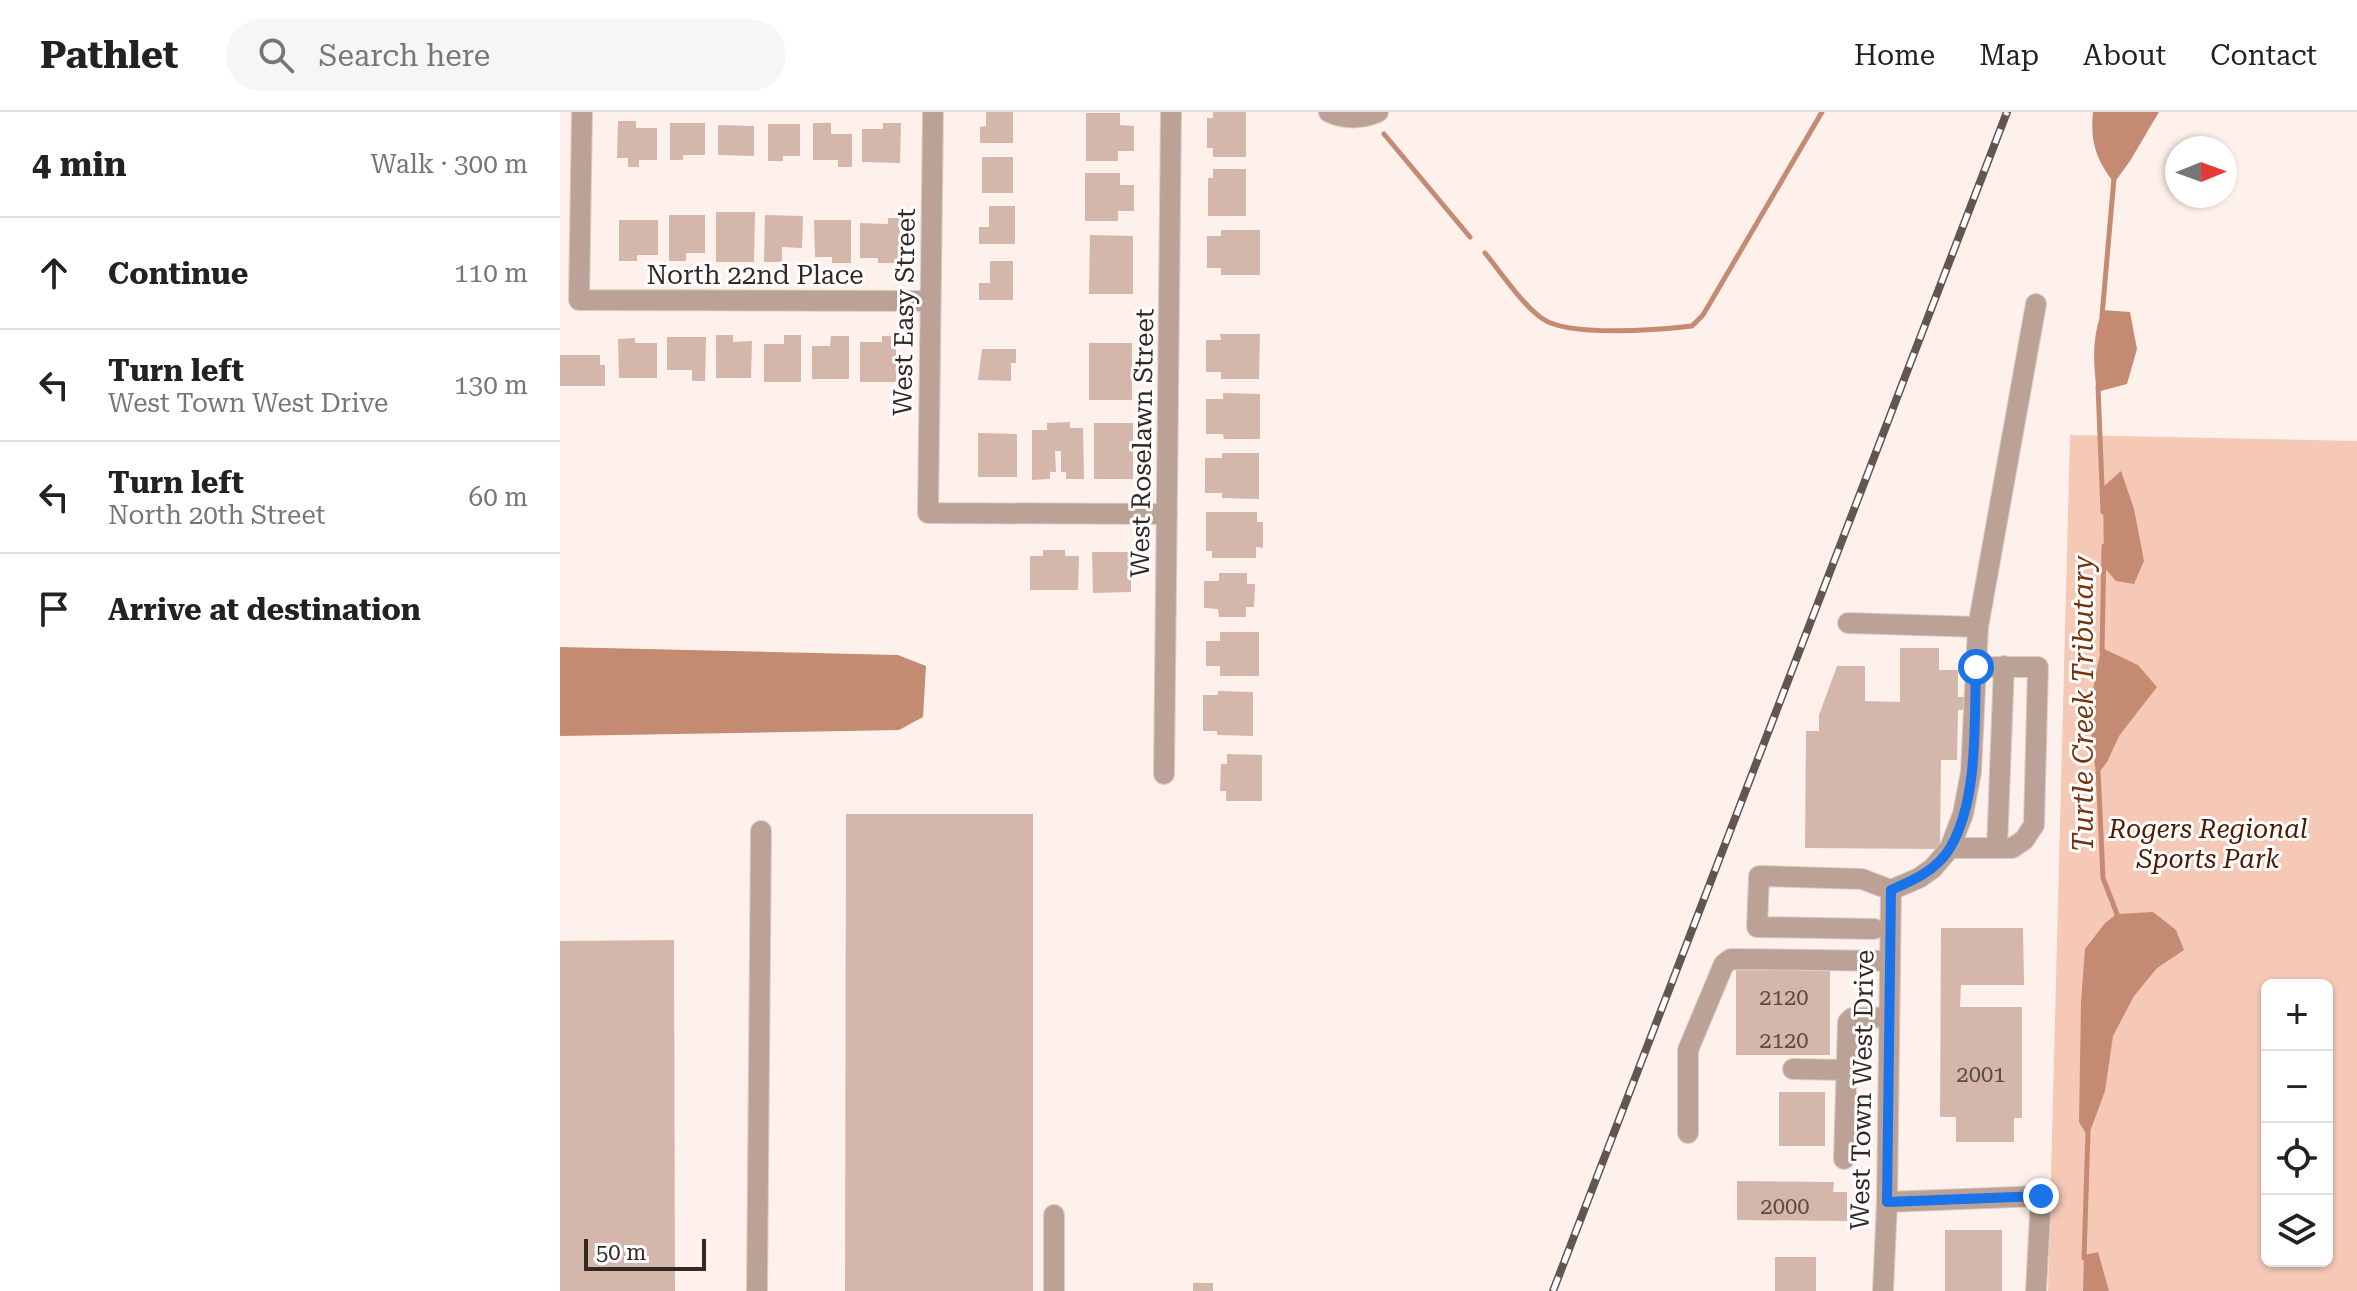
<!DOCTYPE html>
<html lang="en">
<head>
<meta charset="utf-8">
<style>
	:root { --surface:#fff; --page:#f6f6f6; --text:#222; --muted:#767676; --line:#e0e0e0 }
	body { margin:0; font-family:"Roboto Serif",serif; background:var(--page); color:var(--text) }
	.controls { position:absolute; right:24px; bottom:24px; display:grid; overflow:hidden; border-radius:12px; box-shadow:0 2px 6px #0004 }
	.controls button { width:72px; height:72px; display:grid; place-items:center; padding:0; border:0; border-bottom:2px solid var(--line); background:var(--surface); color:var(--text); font:40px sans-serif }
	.compass { position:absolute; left:1605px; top:24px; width:72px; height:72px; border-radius:50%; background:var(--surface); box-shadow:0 2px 6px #0004; rotate:89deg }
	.scale { position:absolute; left:24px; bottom:20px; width:122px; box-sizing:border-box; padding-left:8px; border:4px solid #332823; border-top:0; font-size:22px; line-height:28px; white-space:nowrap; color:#332823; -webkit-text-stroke:6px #fff; paint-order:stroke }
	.stop { position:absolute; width:24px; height:24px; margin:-18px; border:6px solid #1a73e8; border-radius:50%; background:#fff }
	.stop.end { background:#1a73e8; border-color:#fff; box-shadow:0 2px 8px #0008 }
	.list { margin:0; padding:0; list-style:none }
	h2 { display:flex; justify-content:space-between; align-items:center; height:104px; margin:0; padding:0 32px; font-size:34px }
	h2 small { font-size:26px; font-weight:400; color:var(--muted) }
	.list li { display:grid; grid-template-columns:52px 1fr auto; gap:24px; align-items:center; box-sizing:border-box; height:112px; padding:0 32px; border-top:2px solid var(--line) }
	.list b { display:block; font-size:30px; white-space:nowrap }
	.list p { margin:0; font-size:26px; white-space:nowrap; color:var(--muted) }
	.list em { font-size:26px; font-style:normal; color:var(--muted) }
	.icon { flex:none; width:44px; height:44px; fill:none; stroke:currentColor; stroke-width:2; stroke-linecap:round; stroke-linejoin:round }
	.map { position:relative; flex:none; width:1797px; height:1179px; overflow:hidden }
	header { display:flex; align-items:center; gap:48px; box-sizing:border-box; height:112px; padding:0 40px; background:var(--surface); border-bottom:2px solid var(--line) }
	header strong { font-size:38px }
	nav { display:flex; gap:44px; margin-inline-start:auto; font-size:28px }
	.search { width:560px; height:72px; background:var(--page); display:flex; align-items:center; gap:20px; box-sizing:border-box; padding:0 28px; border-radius:44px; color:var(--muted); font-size:30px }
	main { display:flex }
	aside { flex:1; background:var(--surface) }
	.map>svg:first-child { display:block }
	.green { fill:#f5c9b6; fill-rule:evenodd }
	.water { fill:#c48b72 }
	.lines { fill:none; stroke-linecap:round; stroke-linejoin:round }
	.stream { stroke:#c48b72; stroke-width:5 }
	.building { fill:#d4b6aa }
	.minor-casing { stroke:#d9cdc8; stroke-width:22 }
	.minor { stroke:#bca296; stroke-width:20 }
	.rail-casing { stroke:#625651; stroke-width:8 }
	.rail { stroke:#fff; stroke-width:5; stroke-dasharray:15; stroke-linecap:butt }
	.route { stroke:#1a73e8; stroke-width:10 }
	.labels { text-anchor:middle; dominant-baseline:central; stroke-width:6; stroke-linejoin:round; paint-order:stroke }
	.number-label { font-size:22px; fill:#5b4c45 }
	.street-label { font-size:26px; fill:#332823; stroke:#fff }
	.park-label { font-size:26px; font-style:italic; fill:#4d1900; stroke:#fff }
	.water-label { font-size:28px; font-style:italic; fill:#78320c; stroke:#fff }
</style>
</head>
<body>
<header>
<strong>Pathlet</strong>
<div class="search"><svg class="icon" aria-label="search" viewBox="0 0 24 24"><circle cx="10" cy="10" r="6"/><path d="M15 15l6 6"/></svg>Search here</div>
<nav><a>Home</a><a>Map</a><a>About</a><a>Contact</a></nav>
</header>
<main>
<aside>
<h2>4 min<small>Walk · 300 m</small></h2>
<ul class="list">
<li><svg class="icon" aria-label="ahead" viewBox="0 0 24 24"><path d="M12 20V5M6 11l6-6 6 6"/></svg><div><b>Continue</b></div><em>110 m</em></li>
<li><svg class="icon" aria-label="left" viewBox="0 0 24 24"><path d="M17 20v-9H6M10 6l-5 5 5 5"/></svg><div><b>Turn left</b><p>West Town West Drive</p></div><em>130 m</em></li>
<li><svg class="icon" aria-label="left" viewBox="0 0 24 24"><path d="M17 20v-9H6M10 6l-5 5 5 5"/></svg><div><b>Turn left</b><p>North 20th Street</p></div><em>60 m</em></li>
<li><svg class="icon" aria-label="arrive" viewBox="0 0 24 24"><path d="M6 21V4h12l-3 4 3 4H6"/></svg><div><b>Arrive at destination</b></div></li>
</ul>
</aside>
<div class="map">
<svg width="1797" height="1179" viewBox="0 0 1797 1179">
	<rect width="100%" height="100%" fill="#fef1ec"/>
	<path class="green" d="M1510,323L1797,329V1179H1488ZM1707,873H1767V1149H1707Z"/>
	<path class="water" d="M1533,0H1599L1570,49L1554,71C1536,47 1530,30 1533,0Z
		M1542,198L1570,200L1577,237L1567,272L1537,280C1533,250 1532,227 1542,198Z
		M1561,359L1574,397L1584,449L1574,472L1556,469L1544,455L1543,375Z
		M0,535L338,543L366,554L363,605L339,618L0,624Z
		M1542,536L1578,553L1597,575L1559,624L1547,650L1537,663C1527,622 1530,577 1542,536Z
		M1593,800L1616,818L1624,838L1597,856L1574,884L1553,924L1545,979L1528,1025L1519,1010L1521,890L1525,837L1545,811L1557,802Z
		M1538,1140L1549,1179H1523L1524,1143Z"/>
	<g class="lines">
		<path class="stream" d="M824,22L910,125
			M925,141C940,159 964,195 983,207C1009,225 1098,218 1132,214L1143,203L1262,0
			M1542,204L1554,66
			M1538,274L1543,400
			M1542,540L1544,434
			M1538,657L1543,766L1557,802V808
			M1524,1146L1528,1020"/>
	</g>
	<path class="building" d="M426,0H453V31H420V15L426,14Z
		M653,0H686V45H653V36H647V6H653Z
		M526,1H560V13L574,14V39H558V49H526Z
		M58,9H76V16H97V48H79V55H68V46H57Z
		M110,11H145V43H123V48H110Z
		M253,11H271V22H292V55H278V48H253Z
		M323,11H341L340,51L302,50V17H323Z
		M208,12H240V44H223V49H208Z
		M158,13L194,14V44L158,43Z
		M422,45H453V81H422Z
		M653,57H686V104H648V66H653Z
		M525,61H560V73H574V99H558V109H525Z
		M429,94H455V132H419V115H429Z
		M156,100H195L194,150H156Z
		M109,103H145V141H126V149H109Z
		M205,103L243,104L242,136L222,135V150H204Z
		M328,106H340L339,151H318V146H300V111L328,112Z
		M59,108H98V143H77V149H59Z
		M254,108H291V151H272V145H255Z
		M661,118H700V163H661V156H647V124H661Z
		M530,123L573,124V182H529Z
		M430,149H453V188H419V171H430Z
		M660,222H700L699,267H661V260H646V228H661Z
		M156,223H173V230L192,229L191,266H156Z
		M224,223H241V270H204V232H224Z
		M271,224H289V267H252V234H270Z
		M322,224H336V270H300V230H322Z
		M107,225H146L145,269H132V258H107Z
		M75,226V231H97V266H59L58,227Z
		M529,231H572V288H529Z
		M422,237H456V251H451V269L418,268Z
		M0,243H40V253H45V274H0Z
		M663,281L700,282V327H664L663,322H646V287H663Z
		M510,310V316H523L524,367H506V360H501V339H495L496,360H490V367L472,368V318H487V311Z
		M534,311H573V367H534Z
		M418,321L457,322V365H418Z
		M662,341H699V387L662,386V381H645V346H662Z
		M646,400H697V410H703V436L696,435V446H652V439H646Z
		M483,438H505V444H519L518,478H470V444H483Z
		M532,440H571V480L533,481Z
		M659,461H687V472H695L694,495H686V505H659L658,497L644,496V469H659Z
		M660,520H699V564H660V554H646V529H660Z
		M1340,536H1379V558H1398V585H1404V598H1398L1397,648H1381L1380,737L1245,736L1246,619H1259V603L1277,554H1305V589L1340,590Z
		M658,579L693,580V624L657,623V619H643V583H658Z
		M667,642L702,643V689H666V679H660L661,652H667Z
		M286,702H473V1179H285Z
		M1381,816H1463L1464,873H1401L1400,895H1462V1006H1454V1030H1396V1005H1380Z
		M114,828L115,1179H0V829Z
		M1176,855H1270V943H1176Z
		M1219,980H1265V1034H1219Z
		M1177,1069L1274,1070L1273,1080H1287V1109L1177,1108Z
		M1385,1118H1442V1179H1385Z
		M1215,1145H1256V1179H1215Z
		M633,1171H653V1179H633Z"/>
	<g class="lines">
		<defs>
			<path id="minor" d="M22,0L19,188L370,189
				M373,0L368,401L607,402
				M769,0C786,8 801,7 818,0
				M1288,511L1418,515
				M604,662L611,0
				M1390,736H1452L1464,728L1474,713L1478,555H1416
				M1437,736L1444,554
				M1314,817L1197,815L1199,764L1302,767L1331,778L1359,766L1373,756L1390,736L1403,702L1411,660L1418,515L1476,192
				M1233,957L1285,958
				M1128,1021V938L1164,852L1171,847L1330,849
				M1284,1047L1288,910L1292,906L1329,905
				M1327,1090L1481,1084L1476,1179
				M494,1103V1179
				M197,1179L201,719
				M1323,1179L1327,1090L1331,778"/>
		</defs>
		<use href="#minor" class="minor-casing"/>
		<use href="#minor" class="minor"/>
		<defs>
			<path id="rail" d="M993,1179L1447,0"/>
		</defs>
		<use href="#rail" class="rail-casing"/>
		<use href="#rail" class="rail"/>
	</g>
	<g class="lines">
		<path class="route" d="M1416,555C1414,609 1419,687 1390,736C1377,758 1354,768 1331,778L1327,1090L1481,1084"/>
	</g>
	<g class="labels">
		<g class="number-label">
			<text x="1224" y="885">2120</text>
			<text x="1224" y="928">2120</text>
			<text x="1421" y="962">2001</text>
			<text x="1225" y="1094">2000</text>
		</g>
		<g class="street-label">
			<text x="195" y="163">North 22nd Place</text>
			<text transform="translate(344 200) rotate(-89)">West Easy Street</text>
			<text transform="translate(582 331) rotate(-89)">West Roselawn Street</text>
			<text transform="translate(1302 978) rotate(-89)">West Town West Drive</text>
		</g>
		<g class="park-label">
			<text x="1648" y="717">Rogers Regional<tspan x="1648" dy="30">Sports Park</tspan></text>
		</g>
		<g class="water-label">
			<text transform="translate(1523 592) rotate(-90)">Turtle Creek Tributary</text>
		</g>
	</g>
</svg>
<div class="controls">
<button>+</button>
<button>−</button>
<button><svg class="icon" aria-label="locate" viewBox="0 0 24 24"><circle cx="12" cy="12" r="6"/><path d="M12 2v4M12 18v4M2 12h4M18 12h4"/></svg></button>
<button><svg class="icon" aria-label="layers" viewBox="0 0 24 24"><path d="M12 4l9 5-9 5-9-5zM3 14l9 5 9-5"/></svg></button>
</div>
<svg class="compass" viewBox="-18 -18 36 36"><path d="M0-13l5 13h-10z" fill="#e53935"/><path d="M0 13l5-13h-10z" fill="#767676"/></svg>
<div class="scale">50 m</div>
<div class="stop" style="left:1416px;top:555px"></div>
<div class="stop end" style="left:1481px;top:1084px"></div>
</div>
</main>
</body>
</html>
